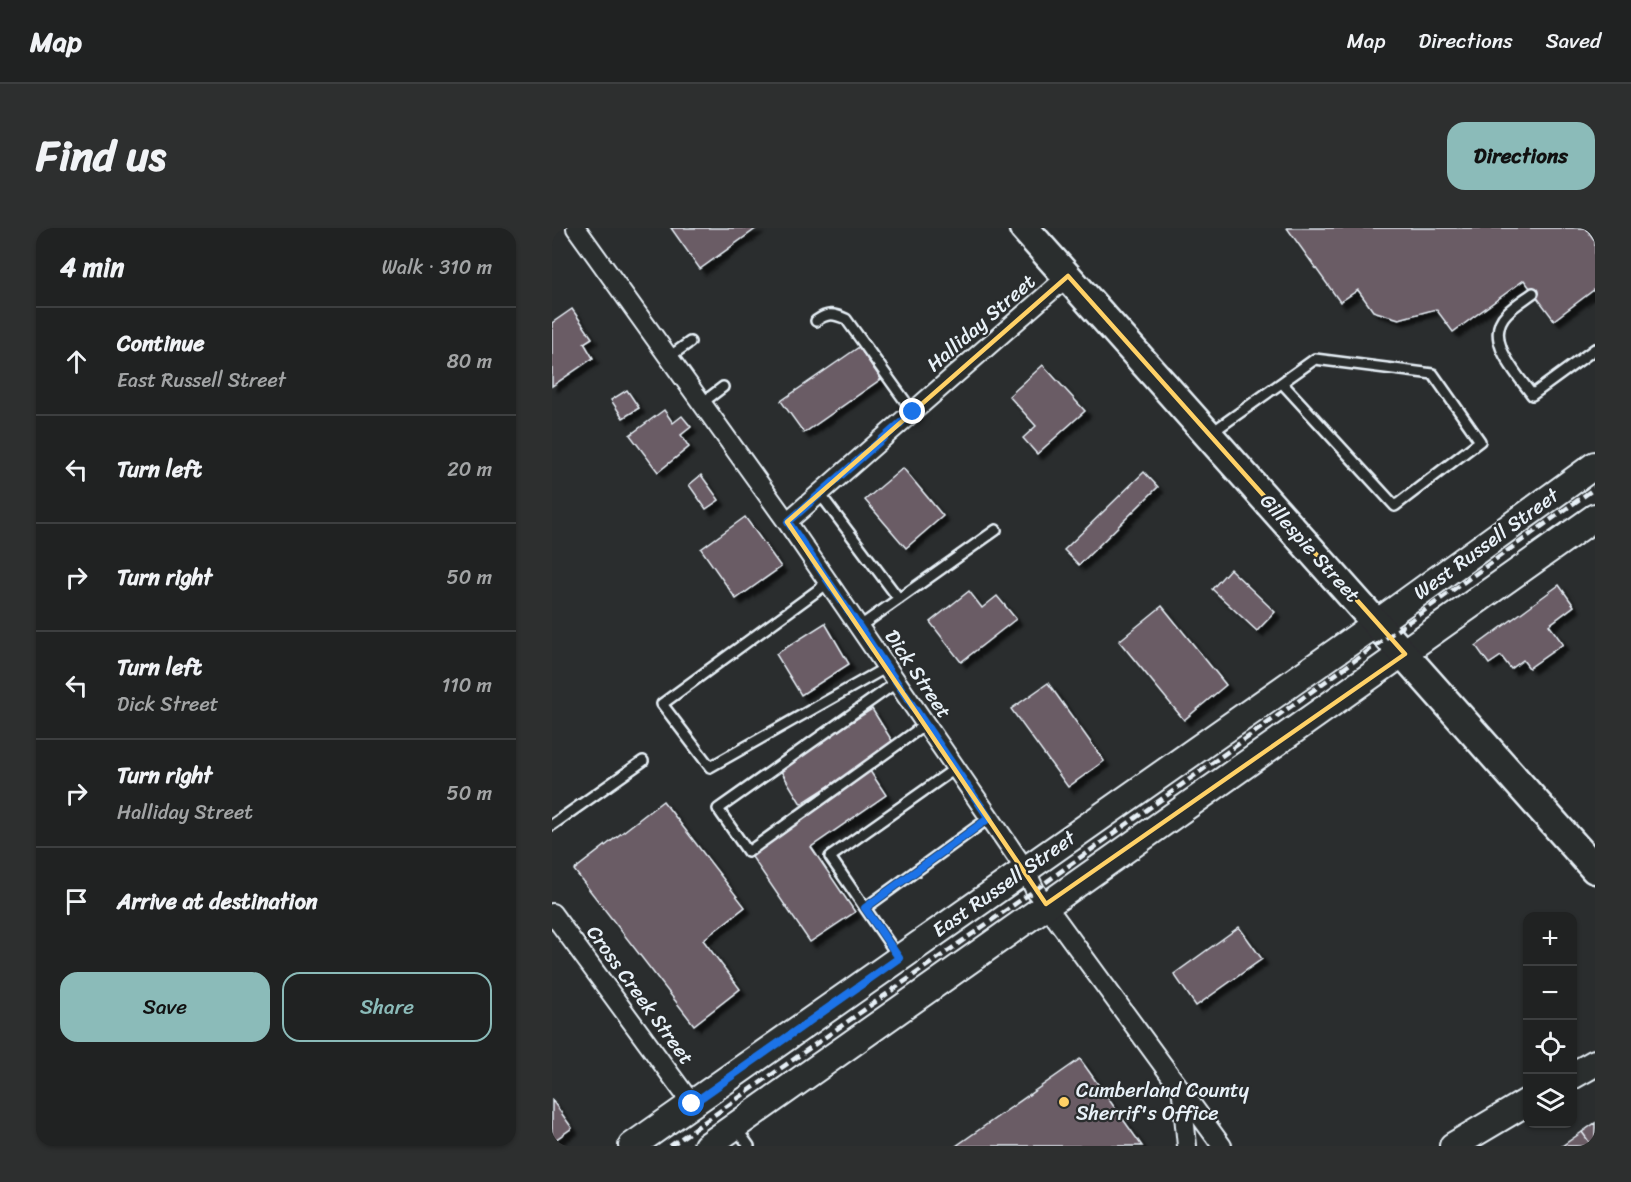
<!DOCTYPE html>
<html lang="en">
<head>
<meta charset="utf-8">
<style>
	:root { --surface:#202222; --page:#2d2f2f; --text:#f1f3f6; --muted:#a2a4a5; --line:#3d3f40; --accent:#8bbbb9 }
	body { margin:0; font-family:Sriracha,sans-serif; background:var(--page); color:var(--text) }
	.controls { position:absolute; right:18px; bottom:18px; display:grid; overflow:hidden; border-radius:12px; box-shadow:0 2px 4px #0004 }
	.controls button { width:54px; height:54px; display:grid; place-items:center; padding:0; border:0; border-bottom:2px solid var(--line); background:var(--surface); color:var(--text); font:30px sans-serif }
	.stop { position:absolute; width:18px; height:18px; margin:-14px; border:4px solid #1a73e8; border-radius:50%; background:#fff }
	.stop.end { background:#1a73e8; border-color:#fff; box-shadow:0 2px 6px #0008 }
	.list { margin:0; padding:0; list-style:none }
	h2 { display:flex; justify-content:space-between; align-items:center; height:78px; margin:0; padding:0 24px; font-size:26px }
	h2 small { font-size:20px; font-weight:400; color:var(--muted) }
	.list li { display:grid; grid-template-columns:39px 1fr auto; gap:18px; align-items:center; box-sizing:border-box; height:108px; padding:0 24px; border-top:2px solid var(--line) }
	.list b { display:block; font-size:22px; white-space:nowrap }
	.list p { margin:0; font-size:20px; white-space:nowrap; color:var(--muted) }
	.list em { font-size:20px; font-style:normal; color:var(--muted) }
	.actions { display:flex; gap:12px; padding:18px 24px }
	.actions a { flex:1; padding:14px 0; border:2px solid var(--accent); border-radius:18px; text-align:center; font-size:21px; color:var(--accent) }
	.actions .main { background:var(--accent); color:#111 }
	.icon { flex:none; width:33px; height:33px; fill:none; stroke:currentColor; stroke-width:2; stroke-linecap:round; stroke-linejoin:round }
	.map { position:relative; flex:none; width:1043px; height:918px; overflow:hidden; border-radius:18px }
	header { display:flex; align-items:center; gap:36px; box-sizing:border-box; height:84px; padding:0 30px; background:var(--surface); border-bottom:2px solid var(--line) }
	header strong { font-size:28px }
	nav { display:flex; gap:33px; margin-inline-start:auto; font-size:21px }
	.intro { display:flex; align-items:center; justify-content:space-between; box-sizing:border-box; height:144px; padding:0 36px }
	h1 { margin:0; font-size:42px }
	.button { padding:15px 27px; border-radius:18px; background:var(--accent); color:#111; font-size:21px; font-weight:700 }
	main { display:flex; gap:36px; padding:0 36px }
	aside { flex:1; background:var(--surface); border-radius:18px; box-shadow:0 2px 4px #0004 }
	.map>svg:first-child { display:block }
	.building { fill:#6b5b65; stroke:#e8f1f8; stroke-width:1.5; filter:url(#shadow) }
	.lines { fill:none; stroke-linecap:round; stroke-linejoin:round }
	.lane-casing { stroke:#e8f1f8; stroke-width:14 }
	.street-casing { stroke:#e8f1f8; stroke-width:22 }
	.secondary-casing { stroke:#e8f1f8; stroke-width:30 }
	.primary-casing { stroke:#e8f1f8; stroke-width:33 }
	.lane { stroke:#2a2d2e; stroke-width:9 }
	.street { stroke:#2a2d2e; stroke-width:18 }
	.secondary { stroke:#2a2d2e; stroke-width:26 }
	.primary { stroke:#2a2d2e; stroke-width:28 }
	.rail { stroke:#e8f1f8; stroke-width:4.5; stroke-dasharray:9 4.5; stroke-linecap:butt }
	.route { stroke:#1a73e8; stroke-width:8 }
	.marked { fill:none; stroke:#ffd166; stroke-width:4.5; stroke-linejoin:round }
	.poi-dot { fill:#ffd166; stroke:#2a2d2e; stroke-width:2 }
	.labels { text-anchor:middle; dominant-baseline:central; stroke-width:4.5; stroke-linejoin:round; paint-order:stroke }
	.street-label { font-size:20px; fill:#e8f1f8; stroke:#2a2d2e }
	.poi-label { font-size:20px; fill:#e8f1f8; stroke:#2a2d2e; text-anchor:start }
</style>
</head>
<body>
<header>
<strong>Map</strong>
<nav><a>Map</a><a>Directions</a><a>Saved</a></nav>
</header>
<div class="intro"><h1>Find us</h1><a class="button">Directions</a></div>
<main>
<aside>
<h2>4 min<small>Walk · 310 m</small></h2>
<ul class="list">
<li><svg class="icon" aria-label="ahead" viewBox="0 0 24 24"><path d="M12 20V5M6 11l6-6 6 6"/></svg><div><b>Continue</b><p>East Russell Street</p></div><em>80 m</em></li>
<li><svg class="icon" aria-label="left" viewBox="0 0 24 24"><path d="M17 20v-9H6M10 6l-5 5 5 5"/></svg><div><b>Turn left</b></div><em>20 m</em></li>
<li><svg class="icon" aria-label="right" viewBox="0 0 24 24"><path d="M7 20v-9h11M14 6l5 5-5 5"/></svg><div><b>Turn right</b></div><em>50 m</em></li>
<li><svg class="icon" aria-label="left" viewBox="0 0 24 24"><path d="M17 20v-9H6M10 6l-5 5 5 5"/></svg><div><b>Turn left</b><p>Dick Street</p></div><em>110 m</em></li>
<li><svg class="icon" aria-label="right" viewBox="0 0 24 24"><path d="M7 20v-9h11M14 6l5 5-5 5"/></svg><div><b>Turn right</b><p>Halliday Street</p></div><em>50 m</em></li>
<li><svg class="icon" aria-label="arrive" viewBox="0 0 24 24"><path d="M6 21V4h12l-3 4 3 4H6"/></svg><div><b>Arrive at destination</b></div></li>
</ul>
<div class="actions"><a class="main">Save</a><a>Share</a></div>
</aside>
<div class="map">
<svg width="1043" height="918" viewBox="0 0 1043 918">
	<defs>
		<filter id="shadow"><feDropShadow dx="5.5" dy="5.5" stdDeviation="1.5" flood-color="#0009"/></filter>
	</defs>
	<rect width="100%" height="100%" fill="#2a2d2e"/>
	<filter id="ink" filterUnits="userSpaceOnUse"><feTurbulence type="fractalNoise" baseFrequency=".0167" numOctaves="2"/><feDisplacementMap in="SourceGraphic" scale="12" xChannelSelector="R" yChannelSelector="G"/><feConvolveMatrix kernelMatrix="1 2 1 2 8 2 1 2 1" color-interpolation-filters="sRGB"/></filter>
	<g filter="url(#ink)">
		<path class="building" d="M119,0H205L148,41Z
			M735,0H1034L1043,13V61L1002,92L972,52L901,104L884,81L847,91L821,83L806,62L788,74Z
			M20,81L40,110L32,115L41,130L0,158V95Z
			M307,119L329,151L252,205L229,173Z
			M491,137L533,183L485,226L471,210L484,198L457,168Z
			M75,162L87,180L71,190L59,172Z
			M112,182L121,195L130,188L139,199L129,207L137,219L106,244L78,207Z
			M351,240L391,288L354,320L313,272Z
			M592,244L606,259L527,337L512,322Z
			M149,247L167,272L154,281L137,257Z
			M193,289L229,339L184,371L149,321Z
			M678,341L723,384L705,403L660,361Z
			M1007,357L1022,378L997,397L1011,416L977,440L971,432L959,441L949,428L937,436L924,418Z
			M417,363L430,380L445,368L464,391L409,434L378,394Z
			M610,378L674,457L632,492L567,413Z
			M273,395L297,436L249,467L224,426Z
			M496,455L552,533L516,559L459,481Z
			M320,481L342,516L249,576L227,540Z
			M318,543L334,567L259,619L303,684L258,714L198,626Z
			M111,573L193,679L151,712L188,761L142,797L22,642Z
			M687,699L710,731L644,778L622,746Z
			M528,831L590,918H404Z
			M0,872L20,900L0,914Z
			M1043,895V918H1040L1030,904Z
			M1030,904L1040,918H1010Z"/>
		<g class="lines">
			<defs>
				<path id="lane" d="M981,65C973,71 963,77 955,85C930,110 965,146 980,167L1043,121
					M264,93C275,85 281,85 294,91L361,184
					M117,129L138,114
					M150,175L171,159
					M659,205L763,131L881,146L928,213L843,278L730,155
					M268,266L347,371
					M277,354L110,476L158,539L335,439
					M307,399L444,302
					M345,454L166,581L196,624L374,496
					M0,597L91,533
					M313,680L437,590
					M346,728L278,629L404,540
					M184,900L197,918"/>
				<path id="street" d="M24,0L235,294L473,641L483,662L670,918
					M235,294L516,48
					M0,685L140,876
					M630,867L635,918"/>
				<path id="secondary" d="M1020,848L1043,835
					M80,918L825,395L1043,237
					M155,918L1043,289
					M901,918L975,874"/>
				<path id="primary" d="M472,0L1043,641"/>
			</defs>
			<use href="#lane" class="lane-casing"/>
			<use href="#street" class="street-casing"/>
			<use href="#secondary" class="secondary-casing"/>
			<use href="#primary" class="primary-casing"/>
			<use href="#lane" class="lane"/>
			<use href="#street" class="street"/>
			<use href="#secondary" class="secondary"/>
			<use href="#primary" class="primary"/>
			<path class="rail" d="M118,918L483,662L1043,260"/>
		</g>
	</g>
	<g class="lines" filter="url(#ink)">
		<path class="route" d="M140,876L347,730L313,680L437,590L236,294L361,184"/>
	</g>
	<path class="marked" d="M516,48L853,426L494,676L235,294Z"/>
	<circle class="poi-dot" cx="512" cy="874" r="6"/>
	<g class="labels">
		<g class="street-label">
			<text transform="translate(429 95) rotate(-41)">Halliday Street</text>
			<text transform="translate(934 316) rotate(-36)">West Russell Street</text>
			<text transform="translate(758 320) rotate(48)">Gillespie Street</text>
			<text transform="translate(366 446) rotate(56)">Dick Street</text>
			<text transform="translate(452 656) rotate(-35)">East Russell Street</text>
			<text transform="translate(88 767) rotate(54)">Cross Creek Street</text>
		</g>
		<g class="poi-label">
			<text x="524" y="862">Cumberland County<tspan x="524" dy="23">Sherrif's Office</tspan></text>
		</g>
	</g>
</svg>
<div class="controls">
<button>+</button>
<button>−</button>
<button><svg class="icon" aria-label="locate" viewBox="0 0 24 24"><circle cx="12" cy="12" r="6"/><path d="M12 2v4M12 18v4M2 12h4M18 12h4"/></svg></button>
<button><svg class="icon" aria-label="layers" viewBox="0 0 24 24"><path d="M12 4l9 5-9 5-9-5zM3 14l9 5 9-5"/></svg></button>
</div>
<div class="stop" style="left:140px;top:876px"></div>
<div class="stop end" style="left:361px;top:184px"></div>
</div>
</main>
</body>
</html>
